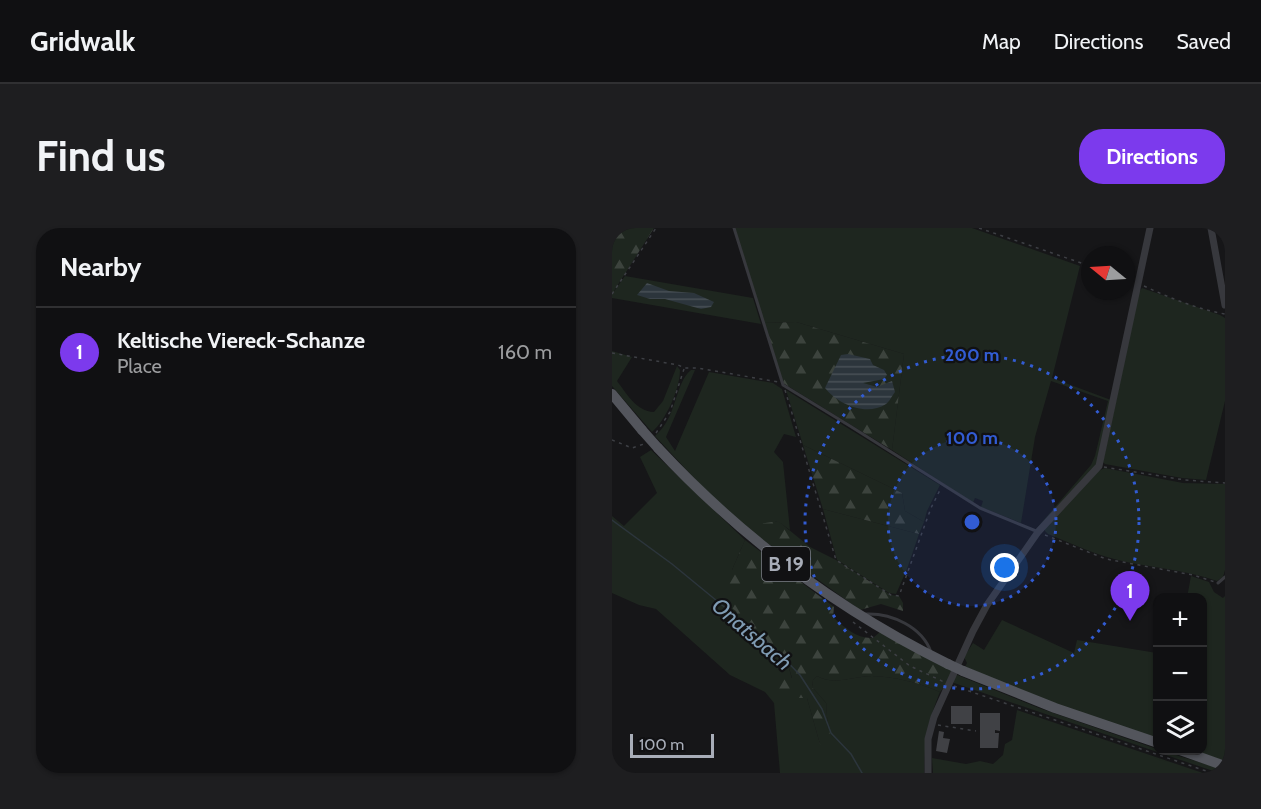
<!DOCTYPE html>
<html lang="en">
<head>
<meta charset="utf-8">
<style>
	:root { --surface:#101012; --page:#1e1e20; --text:#f1f3f6; --muted:#9c9d9f; --line:#303032; --accent:#7c3aed }
	body { margin:0; font-family:Cabin,sans-serif; background:var(--page); color:var(--text) }
	.controls { position:absolute; right:18px; bottom:18px; display:grid; overflow:hidden; border-radius:12px; box-shadow:0 2px 4px #0004 }
	.controls button { width:54px; height:54px; display:grid; place-items:center; padding:0; border:0; border-bottom:2px solid var(--line); background:var(--surface); color:var(--text); font:30px sans-serif }
	.compass { position:absolute; left:469px; top:18px; width:54px; height:54px; border-radius:50%; background:var(--surface); box-shadow:0 2px 4px #0004; rotate:288deg }
	.scale { position:absolute; left:18px; bottom:15px; width:84px; box-sizing:border-box; padding-left:6px; border:3px solid #a8adb8; border-top:0; font-size:16px; line-height:21px; white-space:nowrap; color:#a8adb8; -webkit-text-stroke:4px #111113; paint-order:stroke }
	.you { position:absolute; left:393px; top:340px; width:21px; height:21px; margin:-15px; border:4px solid #fff; border-radius:50%; background:#1a73e8; box-shadow:0 0 0 9px #1a73e833 }
	.badge { display:grid; place-items:center; width:39px; height:39px; border-radius:50%; background:var(--accent); color:#fff; font-size:20px; font-weight:700 }
	.pin { position:absolute; translate:-50% -50px; filter:drop-shadow(0 2px 3px #0008) }
	.pin::after { content:''; position:absolute; top:32px; width:21px; height:18px; background:inherit; clip-path:polygon(0 0,100% 0,50% 100%) }
	.list { margin:0; padding:0; list-style:none }
	h2 { display:flex; justify-content:space-between; align-items:center; height:78px; margin:0; padding:0 24px; font-size:26px }
	h2 small { font-size:20px; font-weight:400; color:var(--muted) }
	.list li { display:grid; grid-template-columns:39px 1fr auto; gap:18px; align-items:center; box-sizing:border-box; height:90px; padding:0 24px; border-top:2px solid var(--line) }
	.list b { display:block; font-size:22px; white-space:nowrap }
	.list p { margin:0; font-size:20px; white-space:nowrap; color:var(--muted) }
	.list em { font-size:20px; font-style:normal; color:var(--muted) }
	.icon { flex:none; width:33px; height:33px; fill:none; stroke:currentColor; stroke-width:2; stroke-linecap:round; stroke-linejoin:round }
	.map { position:relative; flex:none; width:613px; height:545px; overflow:hidden; border-radius:24px }
	header { display:flex; align-items:center; gap:36px; box-sizing:border-box; height:84px; padding:0 30px; background:var(--surface); border-bottom:2px solid var(--line) }
	header strong { font-size:28px }
	nav { display:flex; gap:33px; margin-inline-start:auto; font-size:21px }
	.intro { display:flex; align-items:center; justify-content:space-between; box-sizing:border-box; height:144px; padding:0 36px }
	h1 { margin:0; font-size:42px }
	.button { padding:15px 27px; border-radius:24px; background:var(--accent); color:#fff; font-size:21px; font-weight:700 }
	main { display:flex; gap:36px; padding:0 36px }
	aside { flex:1; background:var(--surface); border-radius:24px; box-shadow:0 2px 4px #0004 }
	.map>svg:first-child { display:block }
	.green { fill:#1e261f }
	.forest { fill:url(#forest-firs) }
	.water { fill:url(#water-rules) }
	.lines { fill:none; stroke-linecap:round; stroke-linejoin:round }
	.stream { stroke:#2c353c; stroke-width:1.5 }
	.building { fill:#404145 }
	.path { stroke:#3d3f44; stroke-width:1.5; stroke-dasharray:3 4.5; stroke-linecap:butt }
	.service { stroke:#37383d; stroke-width:3 }
	.minor { stroke:#37383d; stroke-width:7 }
	.primary { stroke:#53555c; stroke-width:10 }
	.primary-bridge { stroke:#53555c; stroke-width:10 }
	.ring { fill:none; stroke:#325cd3; stroke-width:3; stroke-dasharray:3 6 }
	.labels { text-anchor:middle; dominant-baseline:central; stroke-width:4.5; stroke-linejoin:round; paint-order:stroke }
	.shield { fill:#111113; stroke:#7b7e86; stroke-width:1.5 }
	.shield-label { font-size:20px; font-weight:bold; fill:#a8adb8 }
	.water-label { font-size:22px; font-style:italic; fill:#7f9bb3; stroke:#111113 }
	.centre { fill:#325cd3; stroke:#111113; stroke-width:3 }
	.ring-label { font-size:18px; text-anchor:middle; font-weight:bold; fill:#325cd3; stroke:#111113; stroke-width:4.5; stroke-linejoin:round; paint-order:stroke }
</style>
</head>
<body>
<header>
<strong>Gridwalk</strong>
<nav><a>Map</a><a>Directions</a><a>Saved</a></nav>
</header>
<div class="intro"><h1>Find us</h1><a class="button">Directions</a></div>
<main>
<aside>
<h2>Nearby<small></small></h2>
<ul class="list">
<li><span class="badge">1</span><div><b>Keltische Viereck-Schanze</b><p>Place</p></div><em>160 m</em></li>
</ul>
</aside>
<div class="map">
<svg width="613" height="545" viewBox="0 0 613 545">
	<defs>
		<pattern id="forest-firs" width="22" height="20" patternUnits="userSpaceOnUse" patternTransform="scale(1.5)"><rect width="22" height="20" fill="#1e261f"/><path d="M5 1l3.5 6h-7zM16 11l3.5 6h-7z" fill="#3c433d"/></pattern>
		<pattern id="water-rules" width="6" height="5" patternUnits="userSpaceOnUse" patternTransform="scale(1.5)"><rect width="6" height="5" fill="#2c353c"/><path d="M0 2.5h6" fill="none" stroke="#485056"/></pattern>
	</defs>
	<rect width="100%" height="100%" fill="#161618"/>
	<path class="green" d="M123,0H360L468,38L440,150L499,172L486,232L481,242L428,299L424,301L479,237L483,228L496,173L439,153L423,209L409,295L369,279L371,273L363,270L361,275L280,222L292,126L184,94L152,95Z
		M13,48L141,70L149,96L0,70V66Z
		M530,60L608,87L613,90V173L594,252L570,250L493,236L491,234L527,64Z
		M0,123L20,129L5,153C15,166 24,183 42,184L51,173L65,138L68,142C68,161 54,192 40,204L0,158Z
		M79,142H83L54,209L63,223L97,144L161,155L170,161L184,209L172,206L162,224L171,234L178,302L165,293L140,304L99,268L43,208C66,188 62,156 79,142Z
		M174,162L328,257L315,283L312,294L293,283L290,265L191,217Z
		M39,222L133,312L120,342L124,383L129,395L176,436L180,451L195,470L208,516L216,503L214,475L200,459L201,452L205,448C223,458 241,448 260,448C283,449 306,454 328,464C315,496 313,511 312,545H168L162,475L153,464L118,447L44,381L27,377L0,365V288L12,298L45,265L28,229Z
		M493,240L571,255L613,256V342L611,349L605,353C574,342 542,340 510,333C484,327 460,316 436,306L433,303V299L486,243Z
		M211,281L307,306L295,341L284,366L277,365L225,332Z
		M579,348L597,354L602,364L611,370L613,368V533L582,523L590,522V370H575Z
		M390,392L462,425L465,412L545,425V511L454,480L353,439L355,435L352,429L361,415L372,422Z
		M343,446L427,480L545,521L546,522L551,523L613,542V545H607L342,455L340,451Z
		M405,482L591,545H321L320,530L354,536L368,533L381,536L391,527L393,516L400,512Z"/>
	<path class="forest" d="M0,0H42L0,66Z
		M184,94L292,126L280,222L171,155L152,95Z
		M191,217L290,265L293,283L312,294L307,306L211,281Z
		M166,293L198,319L224,332L279,367L287,368L291,375V383L269,376L248,382L140,304L147,296Z
		M133,312L222,379L221,389C233,400 245,411 261,410L268,404L341,443L335,456L328,464C306,454 283,449 260,448C241,448 223,458 205,448L201,452L200,459L214,475L216,502L222,513L221,521L208,516L195,470H180L158,456L162,450H180L176,436L129,395L124,383L112,375L120,342Z"/>
	<path class="water" d="M35,55L57,63L82,65L102,74L99,79L89,81L53,71H38L25,67Z
		M236,126L258,131L261,137L272,142L275,147L272,151L251,155L265,159L280,153L283,164C280,168 277,174 274,176C254,189 226,176 213,160L229,127Z"/>
	<g class="lines">
		<path class="stream" d="M0,292L60,336L161,419L188,447L210,481L219,505L239,526L250,545"/>
	</g>
	<path class="building" d="M339,478H360V496H339Z
		M368,485H388V503L383,502V505H387L386,520H368Z
		M327,503L332,504L331,510L338,511L335,525L324,523Z"/>
	<g class="lines">
		<path class="path" d="M367,0L478,38
			M514,51L519,53
			M532,58C558,70 585,81 613,86
			M0,66L44,0
			M0,125L66,137L73,140H85L167,154
			M173,162L224,332L279,367L287,368L319,280L329,260
			M44,205L58,184L72,141
			M0,212L20,220L32,216
			M492,239L573,252L613,255
			M433,307L494,331L581,347L603,354
			M241,394L298,438L332,454
			M342,458L600,545
			M326,497L364,503"/>
		<path class="service" d="M122,0L171,157L238,198L368,280L424,303
			M606,355L613,349
			M254,386C280,385 310,399 319,424"/>
		<path class="minor" d="M599,0L613,77
			M316,545V511L322,489L361,403L375,377L426,304L487,238L538,0"/>
		<path class="primary" d="M0,166L30,202
			M46,220C129,309 226,382 336,436
			M351,443L443,480L546,515
			M568,522L613,538"/>
		<path class="primary-bridge" d="M30,202L46,220
			M336,436L351,443"/>
	</g>
	<circle cx="360" cy="294" r="84" fill="#325cd3" fill-opacity=".12"/>
	<g class="ring">
		<circle cx="360" cy="294" r="84"/>
		<circle cx="360" cy="294" r="167"/>
	</g>
	<g class="labels">
		<rect class="shield" x="150" y="319" width="48" height="34" rx="4.5"/>
		<g class="shield-label">
			<text x="174" y="336">B 19</text>
		</g>
		<g class="water-label">
			<text transform="translate(140 406) rotate(41)">Onatsbach</text>
		</g>
	</g>
	<circle cx="360" cy="294" r="9" class="centre"/>
	<g class="ring-label">
		<text x="360" y="133">200 m</text>
		<text x="360" y="216">100 m</text>
	</g>
</svg>
<div class="controls">
<button>+</button>
<button>−</button>
<button><svg class="icon" aria-label="layers" viewBox="0 0 24 24"><path d="M12 4l9 5-9 5-9-5zM3 14l9 5 9-5"/></svg></button>
</div>
<svg class="compass" viewBox="-18 -18 36 36"><path d="M0-13l5 13h-10z" fill="#e53935"/><path d="M0 13l5-13h-10z" fill="#9c9d9f"/></svg>
<div class="scale">100 m</div>
<div class="you"></div>
<div class="pin badge" style="left:518px;top:393px">1</div>
</div>
</main>
</body>
</html>
